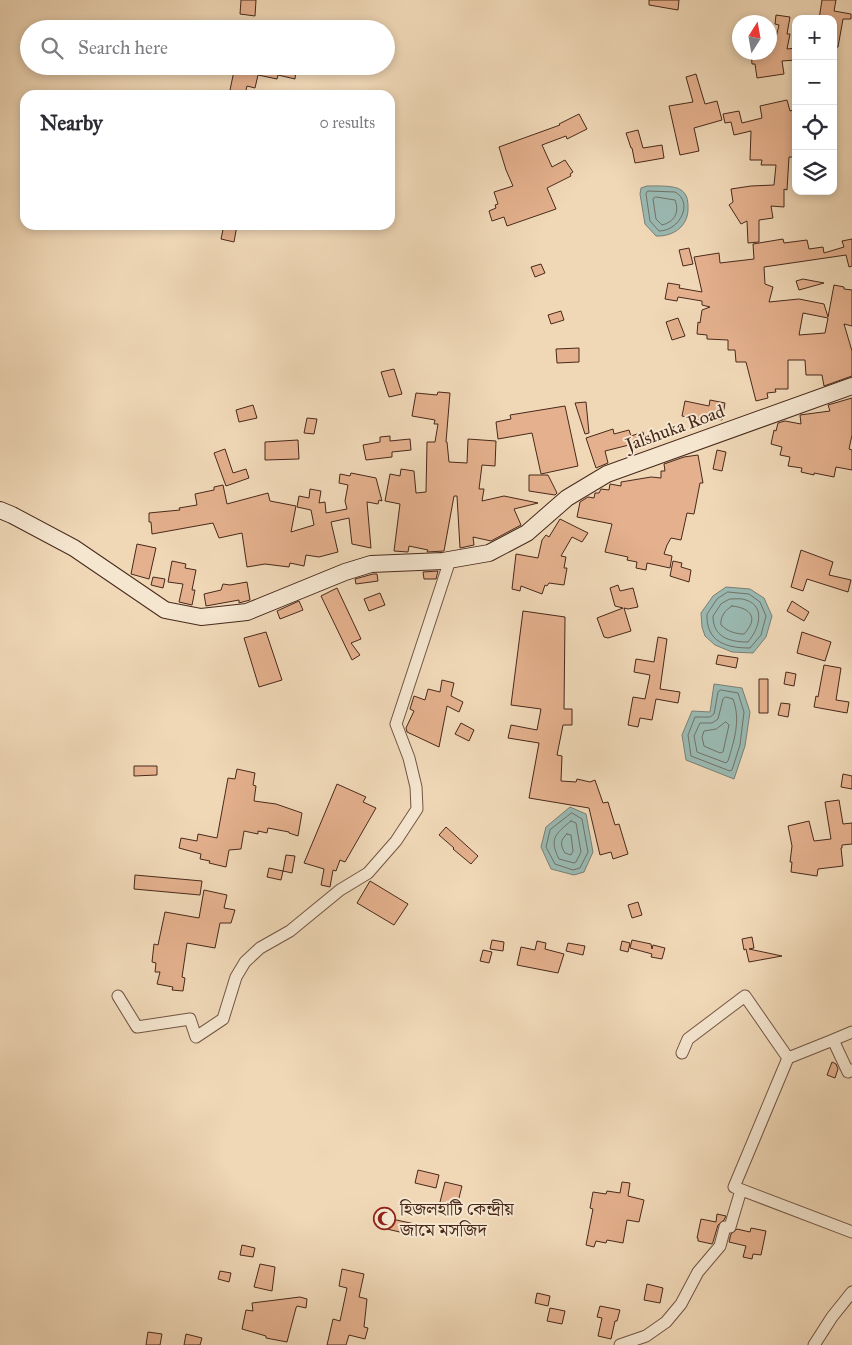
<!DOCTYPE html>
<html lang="en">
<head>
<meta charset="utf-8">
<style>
	:root { --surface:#fff; --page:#f7f7f7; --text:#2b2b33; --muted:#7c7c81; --line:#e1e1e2 }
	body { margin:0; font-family:"IM FELL Great Primer","Noto Serif Bengali",serif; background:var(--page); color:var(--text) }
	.controls { position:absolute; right:15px; top:15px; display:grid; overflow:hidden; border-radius:10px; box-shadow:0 2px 8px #0003 }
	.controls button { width:45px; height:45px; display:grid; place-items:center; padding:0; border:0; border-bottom:1px solid var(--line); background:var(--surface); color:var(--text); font:25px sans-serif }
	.compass { position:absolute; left:732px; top:15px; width:45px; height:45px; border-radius:50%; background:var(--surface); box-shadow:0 2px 8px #0003; rotate:11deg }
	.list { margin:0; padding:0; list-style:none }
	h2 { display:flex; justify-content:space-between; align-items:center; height:65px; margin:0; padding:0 20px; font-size:21px }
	h2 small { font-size:16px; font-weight:400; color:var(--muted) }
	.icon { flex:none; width:28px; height:28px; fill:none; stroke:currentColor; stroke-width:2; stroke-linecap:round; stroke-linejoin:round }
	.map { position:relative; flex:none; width:852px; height:1345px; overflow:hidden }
	.search { position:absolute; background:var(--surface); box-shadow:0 2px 8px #0003; left:20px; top:20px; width:375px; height:55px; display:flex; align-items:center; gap:12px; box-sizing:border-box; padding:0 18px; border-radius:28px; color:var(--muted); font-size:19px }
	.panel { position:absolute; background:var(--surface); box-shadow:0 2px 8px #0003; left:20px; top:90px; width:375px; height:140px; border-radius:15px }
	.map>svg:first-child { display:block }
	.water { fill:#9ab9b2; stroke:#797f76 }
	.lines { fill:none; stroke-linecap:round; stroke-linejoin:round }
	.shore { stroke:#717166; stroke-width:1 }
	.building { fill:#e4b08d; stroke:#48291b; fill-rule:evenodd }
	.street-casing { stroke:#725542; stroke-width:13 }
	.secondary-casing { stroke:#48291b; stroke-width:18 }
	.street { stroke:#f5e6d0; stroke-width:11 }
	.secondary { stroke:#f5e6d0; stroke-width:16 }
	.labels { text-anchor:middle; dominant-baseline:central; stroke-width:4; stroke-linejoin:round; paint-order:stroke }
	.street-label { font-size:18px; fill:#48291b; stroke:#f5e6d0 }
	.poi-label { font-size:18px; fill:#48291b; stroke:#f5e6d0; text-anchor:start }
</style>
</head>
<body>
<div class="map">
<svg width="852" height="1345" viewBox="0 0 852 1345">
	<rect width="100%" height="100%" fill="#f0d8b7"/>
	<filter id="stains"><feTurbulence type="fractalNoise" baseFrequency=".004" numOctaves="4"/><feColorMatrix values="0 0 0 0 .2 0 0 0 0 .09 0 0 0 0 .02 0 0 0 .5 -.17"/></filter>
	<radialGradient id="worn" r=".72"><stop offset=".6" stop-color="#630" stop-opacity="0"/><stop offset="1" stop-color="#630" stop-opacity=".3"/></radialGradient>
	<path class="water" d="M647,186C655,186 675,185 681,190C687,194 688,200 688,207C689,226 673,237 656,236L645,224L640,194L641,188Z
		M726,587L750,589L764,598L772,616L766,637L753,653L732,652L715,645L705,636L702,627L701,613L713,596Z
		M714,684L742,688L750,712L745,746L734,779L686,760L682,735L692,711L710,712Z
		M570,807L586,814L593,852L584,872L574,875L551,869L541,847L546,827Z"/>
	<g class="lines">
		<path class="shore" d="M648,191L675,192C694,202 680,231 659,231L650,221L646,194Z
			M656,197L675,200C680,213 674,222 662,225L656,219L653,199Z
			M728,592L749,594L760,602L766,616L761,635L750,648C726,648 706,642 707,614L717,599Z
			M730,599C735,599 742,598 746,600C767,607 758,630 748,642C729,642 713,637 713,616L721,604Z
			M732,606C751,608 759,618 744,634C735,634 727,631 721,625C720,617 725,610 732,606Z
			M721,690L738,693L744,712L740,745L732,770L730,771L691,756L688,735L695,717H710L714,714L718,692Z
			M726,697L733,699C741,720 734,741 728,761L726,763L697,752L694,736L700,723H712L718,719L723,699Z
			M726,722L729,725L723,752L720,753L704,746L702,737L704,731L716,729Z
			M572,813L582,819L588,852L580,868L573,870L555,864L546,847L550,830Z
			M571,821L576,823L581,852L576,862L574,863L559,859C549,839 555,834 571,821Z
			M567,834L571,835L573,851L571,855L565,853C560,845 560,840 567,834Z"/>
	</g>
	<path class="building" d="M241,0H256L255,16L240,14Z
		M649,0H679L678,10L649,5Z
		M822,0H836L834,11L851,14V19H843L838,47H833V19H819Z
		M776,15L790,17L787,34H790L787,49L796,48V60L782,61L784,74L757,78L755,64H752L751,52H770V50H773L779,25L775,24Z
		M235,66H289V68L296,70L295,79L278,75L277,79L258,75L255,88L247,86L245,94L231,95L232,91L230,90Z
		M696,74L705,104L717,101L722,120L694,128L699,151L680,155L669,106L693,102L686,77Z
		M787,100L790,111L796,109V157H789L787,190L784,189V207L771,206L773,218L759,220V242L748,243L747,221L741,224L729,205L733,202L731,189L751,186L774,185L776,165H761L762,160H750L751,131L734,135L731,122L725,123L723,114L739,111L742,123L762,118L760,106Z
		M579,114L587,129L567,139L566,136L542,145L552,167L565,160L573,172L570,174L571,176L547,188L556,209L507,226L504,217L492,221L489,211L496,208L495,205L498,204L494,192L513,186L506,170L499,147L560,125L559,124Z
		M638,130L643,148L662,145L664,158L635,163L632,148H631L626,133Z
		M224,225H237L234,242L221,239Z
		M783,239L784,243L807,240L809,249L823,247L824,253L844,247L842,241L852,239V266L849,267L846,255L764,267L765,284L773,287L769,302L799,299L824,304L828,317L834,285L844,287V289L852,290V326L844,324L852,351V376L824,386L822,375H806L805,360H788V389H775L776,392L767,393L768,398L756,401L746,362H736L735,350H728V340L707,339V335L697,334L698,322L700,323L702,310L710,307L702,305V301L678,297L677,301L665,299L668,283L680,285L679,288L702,292L694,257L719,253L720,263L754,259L753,244ZM803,313L828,318L825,333L799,335Z
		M689,248L693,264L683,266L679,250Z
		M541,264L545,273L535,277L531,267Z
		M803,279L824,283L799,290L796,281Z
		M561,311L564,320L551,324L548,315Z
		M678,318L685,336L672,340L666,322Z
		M579,348V362L557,363L556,349Z
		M394,369L402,394L389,397L381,372Z
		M438,392L450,393L446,442H447L449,462L467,463L468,439L496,441L495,466L482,465L479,489H484L482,501L504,496L538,503L514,509L521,525L491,541L473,537L474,545L460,548L457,496H454L444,551L427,552L428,550L409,546L408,552L394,551L400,504L385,501L390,474L400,476L401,469L414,471L416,493L426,492L427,442H435L438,424H434L435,420L412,416L416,393L437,395Z
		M852,398V435L849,449L852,450V470L836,467L834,477L814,473V475L801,472L802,468L788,466L790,457L780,455L782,447L771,444L774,430L776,431L778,423L785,421L801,424L800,415L830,411L828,405Z
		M710,400L725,403L722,420L702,416L701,420L682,416L685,401L709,406Z
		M586,402L589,433L585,434L575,403Z
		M253,405L257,418L239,422L236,410Z
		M565,406L578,466L541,474L532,433L498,439L496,422L511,419L510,415Z
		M307,418L317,419L314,434L304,433Z
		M613,429L614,434L629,430L631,436L643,432L644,436L652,433L655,443L638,448L637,443L605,451L608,463L596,468L586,438Z
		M390,436V441L410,439L411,450L392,452V457L366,460L363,445L380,442V437Z
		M298,440L299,459L265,460V442Z
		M225,449L233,473L246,469L249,478L226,486L214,453Z
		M717,450L726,452L722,471L713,469Z
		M698,455L703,483H700L694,514L687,513L681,540L671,538L667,545L664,554L672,556L670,568L647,563L646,570L636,568L637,562L627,560L628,557L605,552L612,524L577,517L580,502L588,497L594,498L595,493H599L601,489L609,490L610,484L621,486V482L651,477L661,478V471H665L664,464L684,457Z
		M351,473L376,478L382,501L379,500L378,504L367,502L371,548L352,544L349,518L331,522L338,552L319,557L306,555L304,566L290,563L289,567L265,564L247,567L242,533L219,538L213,523L152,534L151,522H149V513L180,510L179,508L197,505L195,494L214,490V487L223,485L227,504L268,493L270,501L296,506L291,532L314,525L311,510L297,507L299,496L309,498L310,489L321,491L319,503L325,502L326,513L347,509L345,501L348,485L339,483L340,474L350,476Z
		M529,475H548L557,493L555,495L529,491Z
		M560,519L588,533L582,542L572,537L561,556L566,557L564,568H567L564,585L549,583L547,586L545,585L542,594L521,586L520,591L512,589L516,554L538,558L542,540L546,535L549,537Z
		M137,544L156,548L149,579L131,574Z
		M801,550L833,562L829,575L851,580L848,592L807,579L803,591L791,587Z
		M172,561L186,564L185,568L196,570L192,590H195L192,605L179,602L183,584L168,582Z
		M673,561L682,563L681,567L691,570L689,582L670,576Z
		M438,571L436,579H424L423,572Z
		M373,574H377L378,581L356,584L355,579Z
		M153,577L165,579L163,588L151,585Z
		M247,582L250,600L239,603V600L206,606L204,594L221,590L223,584L230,585Z
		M618,585L620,591L633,588L638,607L628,609L624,608L631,631L608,638L604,637L597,618L623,608L615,606L610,588Z
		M337,588L361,639L351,643L360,655L352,660L321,596Z
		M380,593L385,605L369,611L364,599Z
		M299,601L303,610L280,619L277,611Z
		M792,601L809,612L804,621L787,611Z
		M523,611L565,617L564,709H572V725H563L557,755L562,756L561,781L576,782L577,779L590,782L595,780L603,803L608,802L615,825L619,824L628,854L613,859L611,852L600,855L589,808L529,798L539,743L508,738L511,725L537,730L541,709L511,705Z
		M266,632L282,680L259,687L244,638Z
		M802,632L831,642L825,661L797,653Z
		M658,637L667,639L660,689L680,692L678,703L656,699L652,720L640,718L638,727L628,725L633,697L645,699L650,675L634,672L636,659L654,662Z
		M718,655L738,658L736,668L716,664Z
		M824,665L841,668L836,700L849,702L847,713L814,707L816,696L818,697Z
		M786,672L796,674L794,686L784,684Z
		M759,679H768V713H759Z
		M442,680L454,683L451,696L463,702L459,712L447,706L439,747L407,732L406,728L414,711L410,709L414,696L425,700L428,689L440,692Z
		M781,703L790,704L788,717L778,715Z
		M461,723L474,730L469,741L455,734Z
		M134,766H157V775L134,776Z
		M237,769L255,773L253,785L256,786L254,801L276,804L302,813L298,836L289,833V832L268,828L267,833L258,831V834L244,831L241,849L229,850L226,867L209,863L210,861L200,859L201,854L179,848L181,838L197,841L198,834L217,838L228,778L235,779Z
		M843,774L852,776V789L841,787Z
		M337,784L366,797L363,802L376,808L345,862L340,860L336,871L333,870L330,887L321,885L324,869L304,863Z
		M839,800L843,824L852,823V844L842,845V848H841L843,866L818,869L817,876L791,872L792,862H790L792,846L788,826L809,821L814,841L831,839L825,802Z
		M446,827L478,856L471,864L453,849L454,848L439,835Z
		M286,855L295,856L292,873L283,871L281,880L267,877L269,868L283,871Z
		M135,875L202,881L200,895L134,889Z
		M370,881L408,904L394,925L357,903Z
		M204,890L227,895L224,908L235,910L231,923H220L215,948L187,943L182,977L185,978L183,991L172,990L173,987L157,984L160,972H155L156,963L152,962L154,944L158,945L165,912L199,918Z
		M638,902L642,915L632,918L628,905Z
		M752,937L754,948L749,949L782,956L749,962L746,949L744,950L742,939Z
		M492,940L504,942L503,951L490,949Z
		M632,940L651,944L652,949L653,945L665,948L662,959L651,957L652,954L630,948Z
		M537,941L546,943L545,949L564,954L558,973L517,965L521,947L535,950Z
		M622,941L630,943L628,952L620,950Z
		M568,943L585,946L583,955L566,951Z
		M483,950L492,952L489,963L480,961Z
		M832,1062L836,1064L838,1069L835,1078L827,1075Z
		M418,1170L439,1175L436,1188L415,1183Z
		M445,1182L462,1186L456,1210L439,1206Z
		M622,1182L630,1183L628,1196L644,1200L639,1222L627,1220L623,1243L607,1240L606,1243L596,1241L594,1247L586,1245L593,1209L590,1208L593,1192L606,1194L607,1191L620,1193Z
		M381,1214L392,1216V1219L415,1224L413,1235L378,1227Z
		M717,1214L726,1216L724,1220L718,1225L713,1242L712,1244L698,1241V1238H697L701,1219L716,1222Z
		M751,1228L766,1231L761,1255L753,1254L752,1259L743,1257L746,1246L729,1242L731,1234L737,1229L750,1232Z
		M242,1245L255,1248L253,1257L240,1255Z
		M260,1264L275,1267L272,1291L254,1287Z
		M342,1269L364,1274L359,1297L367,1299L364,1327L368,1328L365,1339L349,1335L346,1345H327L333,1319L340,1321L347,1288L339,1286Z
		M220,1271L231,1273L229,1282L218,1279Z
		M647,1284L663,1288L660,1303L644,1300Z
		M537,1293L550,1296L548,1306L535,1303Z
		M300,1297L307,1299L306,1308L297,1306L296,1308L287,1342L266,1338V1336L242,1329L246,1310L253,1311L252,1303Z
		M600,1306L620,1310L617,1321H615L611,1339L598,1336L602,1318L597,1317Z
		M550,1308L565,1311L562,1324L547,1321Z
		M148,1332L162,1334L160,1345H146Z
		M186,1334L202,1338L200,1345H184Z"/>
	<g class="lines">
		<defs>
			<path id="street" d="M118,996L137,1027L190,1019L196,1037L223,1019L236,977L245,962L260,948L290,931L340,890L368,873L396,841L417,809L416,787L409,758L396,724L450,560
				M852,1032L833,1040L848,1072L852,1070
				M682,1053L688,1039L745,996L788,1058L833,1040
				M788,1058L734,1187L852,1232
				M620,1345L646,1336L666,1322L681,1304L698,1272L720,1246L725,1227H730L741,1190
				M814,1345L832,1317L852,1292"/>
			<path id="secondary" d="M0,510L12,515L74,548L165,610L201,617L247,612L345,572L371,564L443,561L489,553L527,533L567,498L607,474L852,386"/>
		</defs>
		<use href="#street" class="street-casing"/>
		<use href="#secondary" class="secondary-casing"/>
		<use href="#street" class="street"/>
		<use href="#secondary" class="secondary"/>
	</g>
	<defs>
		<symbol id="mosque-ring" viewBox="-11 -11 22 22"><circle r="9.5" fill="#f5e6d0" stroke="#8f2418" stroke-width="1.5"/><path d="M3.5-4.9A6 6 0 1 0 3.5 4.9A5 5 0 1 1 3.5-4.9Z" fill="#8f2418"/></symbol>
	</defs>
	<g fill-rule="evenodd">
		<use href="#mosque-ring" x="372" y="1206" width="25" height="25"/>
	</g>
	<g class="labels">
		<g class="street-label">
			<text transform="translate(675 428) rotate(-20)">Jalshuka Road</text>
		</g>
		<g class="poi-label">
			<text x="400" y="1209">হিজলহাটি কেন্দ্রীয়<tspan x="400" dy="21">জামে মসজিদ</tspan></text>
		</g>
	</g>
	<rect width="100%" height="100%" filter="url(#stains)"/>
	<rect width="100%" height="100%" fill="url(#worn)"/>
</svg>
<div class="controls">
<button>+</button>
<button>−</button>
<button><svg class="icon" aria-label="locate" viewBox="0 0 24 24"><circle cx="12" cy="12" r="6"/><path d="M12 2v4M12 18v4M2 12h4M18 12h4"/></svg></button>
<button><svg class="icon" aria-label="layers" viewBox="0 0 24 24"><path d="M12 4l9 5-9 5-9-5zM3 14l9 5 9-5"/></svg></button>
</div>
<svg class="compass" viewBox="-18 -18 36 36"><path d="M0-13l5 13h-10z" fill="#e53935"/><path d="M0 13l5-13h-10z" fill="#7c7c81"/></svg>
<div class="search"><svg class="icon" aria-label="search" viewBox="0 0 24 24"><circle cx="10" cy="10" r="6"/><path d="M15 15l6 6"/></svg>Search here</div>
<section class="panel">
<h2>Nearby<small>0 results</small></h2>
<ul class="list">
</ul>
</section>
</div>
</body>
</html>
